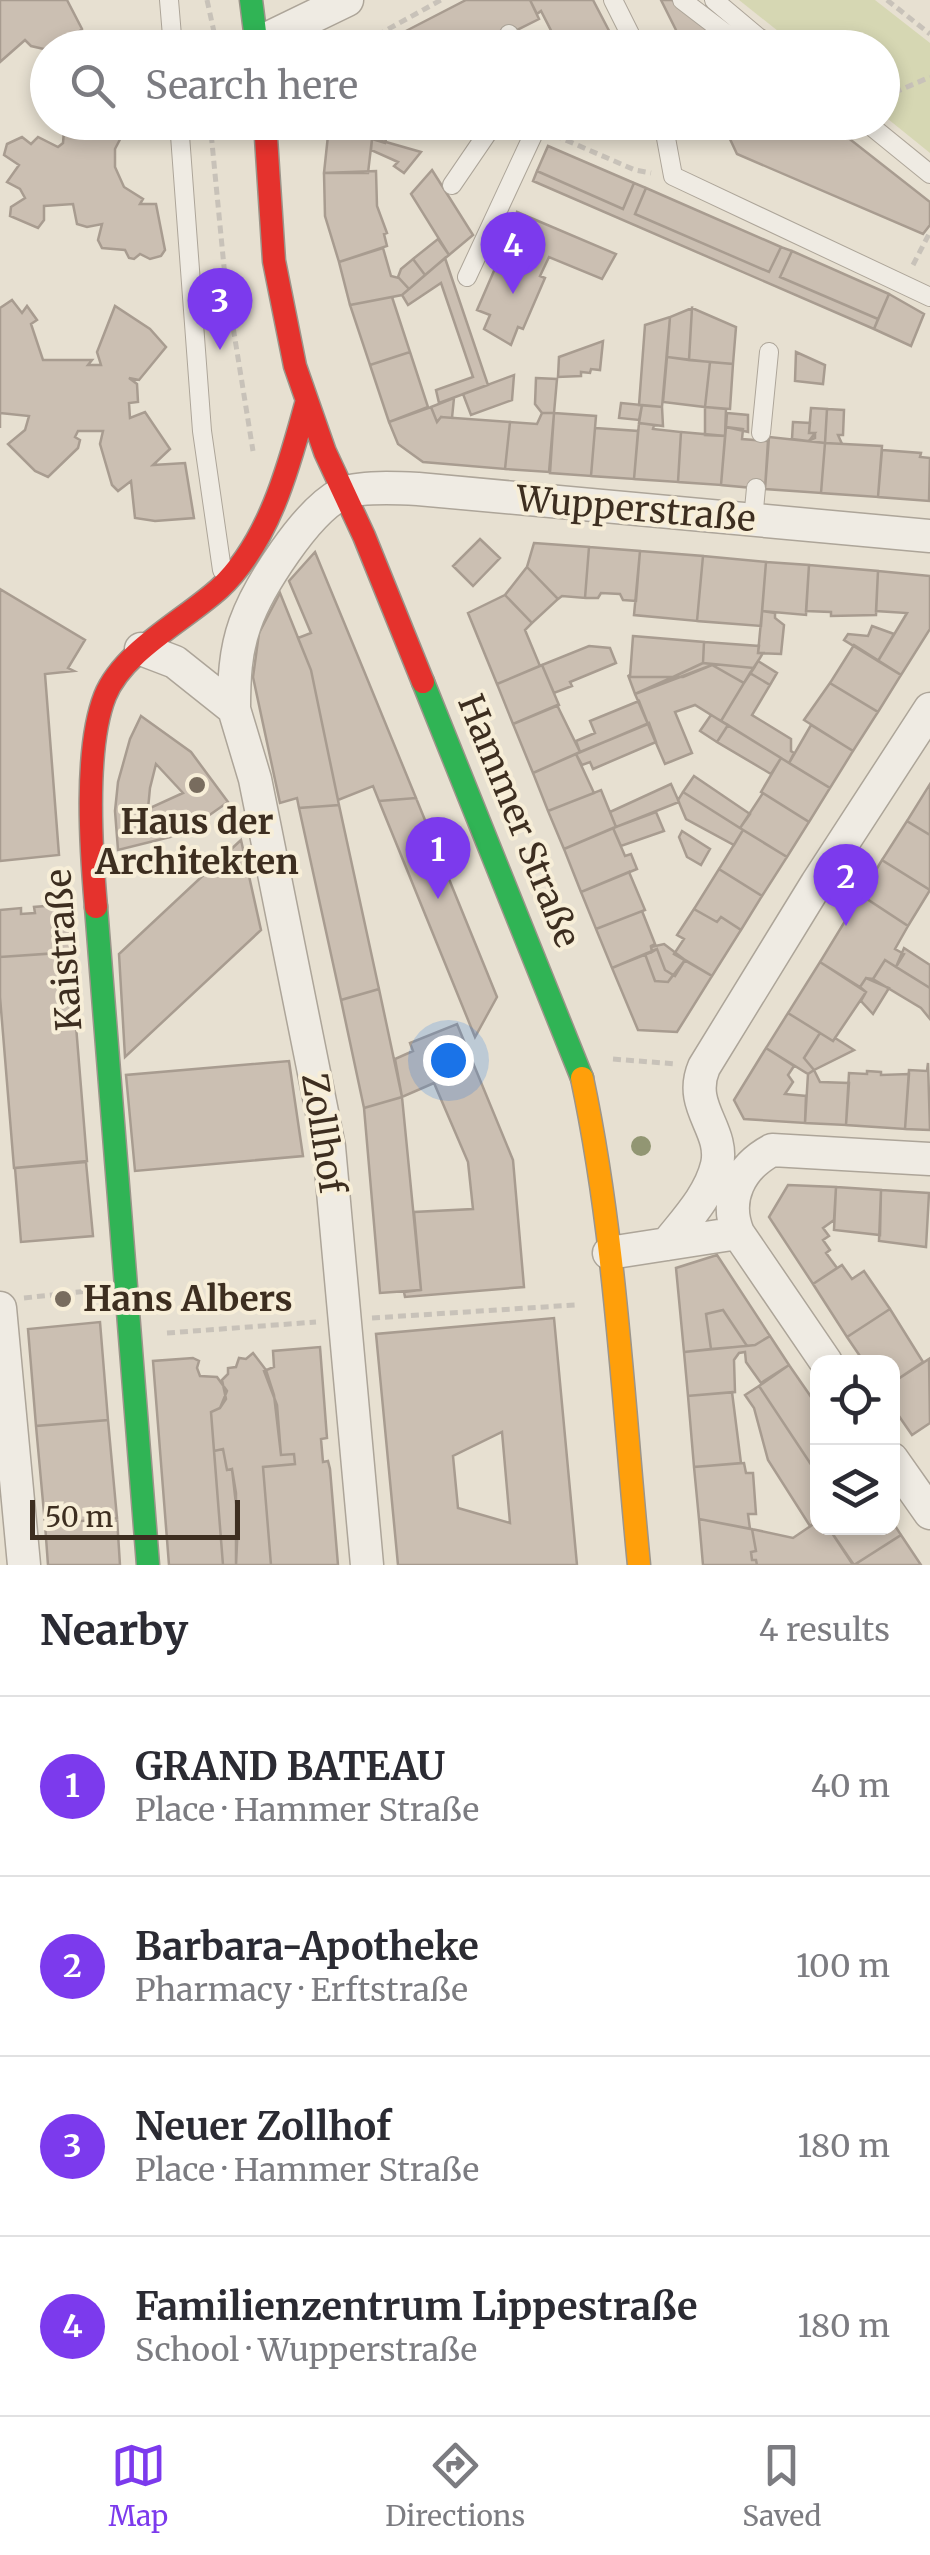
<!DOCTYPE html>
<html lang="en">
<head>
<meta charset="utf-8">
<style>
	:root { --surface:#fff; --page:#f7f7f7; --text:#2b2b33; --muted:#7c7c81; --line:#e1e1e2; --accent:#7c3aed }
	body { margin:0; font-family:Merriweather,serif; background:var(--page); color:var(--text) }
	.controls { position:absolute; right:30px; bottom:30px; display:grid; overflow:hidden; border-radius:20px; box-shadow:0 5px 15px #0003 }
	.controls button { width:90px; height:90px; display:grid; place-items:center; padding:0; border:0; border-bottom:2px solid var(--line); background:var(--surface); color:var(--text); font:50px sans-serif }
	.scale { position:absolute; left:30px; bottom:25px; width:210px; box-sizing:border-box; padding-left:10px; border:5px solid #3d2e20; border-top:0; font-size:28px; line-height:35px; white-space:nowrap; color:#3d2e20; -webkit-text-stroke:8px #f7eed8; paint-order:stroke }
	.you { position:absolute; left:448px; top:1060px; width:35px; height:35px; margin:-25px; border:8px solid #fff; border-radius:50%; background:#1a73e8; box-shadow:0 0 0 15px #1a73e833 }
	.badge { display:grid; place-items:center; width:65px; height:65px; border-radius:50%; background:var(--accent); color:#fff; font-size:32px; font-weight:700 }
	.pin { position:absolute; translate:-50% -82px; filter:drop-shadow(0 2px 5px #0008) }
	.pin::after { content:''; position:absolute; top:52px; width:35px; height:30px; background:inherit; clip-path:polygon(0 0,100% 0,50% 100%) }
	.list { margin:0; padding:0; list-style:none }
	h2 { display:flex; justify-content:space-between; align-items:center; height:130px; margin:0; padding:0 40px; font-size:42px }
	h2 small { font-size:32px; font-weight:400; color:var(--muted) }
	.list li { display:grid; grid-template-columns:65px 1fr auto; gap:30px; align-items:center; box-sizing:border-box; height:180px; padding:0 40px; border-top:2px solid var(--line) }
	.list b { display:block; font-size:38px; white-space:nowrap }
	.list p { margin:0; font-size:32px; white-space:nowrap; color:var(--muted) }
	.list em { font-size:32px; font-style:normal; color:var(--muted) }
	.icon { flex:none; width:55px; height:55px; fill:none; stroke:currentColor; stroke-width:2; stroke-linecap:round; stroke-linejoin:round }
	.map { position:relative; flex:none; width:930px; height:1565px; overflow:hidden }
	.search { position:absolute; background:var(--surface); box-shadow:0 5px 15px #0003; left:30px; right:30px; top:30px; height:110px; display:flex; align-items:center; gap:25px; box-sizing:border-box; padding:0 35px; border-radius:55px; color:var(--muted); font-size:38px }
	.sheet { height:850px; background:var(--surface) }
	nav { display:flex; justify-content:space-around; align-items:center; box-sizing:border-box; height:140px; border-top:2px solid var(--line); background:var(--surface); font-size:28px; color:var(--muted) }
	nav a { display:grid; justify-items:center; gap:5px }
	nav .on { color:var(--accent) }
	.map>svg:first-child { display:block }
	.green { fill:#d6d7b3 }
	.building { fill:#cbbfb2; stroke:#a89c90; stroke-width:2.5; fill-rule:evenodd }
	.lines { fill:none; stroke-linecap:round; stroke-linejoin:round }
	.lane-casing { stroke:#ada599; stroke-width:20 }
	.street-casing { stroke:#ada599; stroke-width:35 }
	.fast-casing { stroke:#9c958a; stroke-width:25 }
	.slow-casing { stroke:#9c958a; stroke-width:25 }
	.jam-casing { stroke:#9c958a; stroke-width:25 }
	.path { stroke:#c8c2b9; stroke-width:5; stroke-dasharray:8 5; stroke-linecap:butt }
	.lane { stroke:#efebe3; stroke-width:18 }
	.street { stroke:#efebe3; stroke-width:32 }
	.fast { stroke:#30b455; stroke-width:22 }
	.slow { stroke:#ff9f0a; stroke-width:22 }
	.jam { stroke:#e5322d; stroke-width:22 }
	.tree { fill:#929673 }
	.poi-dot { fill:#786c5e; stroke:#f7eed8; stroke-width:4 }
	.labels { text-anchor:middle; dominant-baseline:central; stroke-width:8; stroke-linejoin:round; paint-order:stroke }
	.street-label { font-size:35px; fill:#3d2e20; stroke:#f7eed8 }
	.poi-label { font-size:35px; font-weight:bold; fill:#3d2e20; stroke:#f7eed8 }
</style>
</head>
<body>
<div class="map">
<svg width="930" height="1565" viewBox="0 0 930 1565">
	<rect width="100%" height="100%" fill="#e7e0d1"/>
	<path class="green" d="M739,0H875L930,43V153L883,115L882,48L798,47Z"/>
	<path class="building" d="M0,0H67L82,29L66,43L48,50L31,46L25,40L0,62Z
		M466,0H530L539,19L481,48H373Z
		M530,0H593L618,48H560L541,11L537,14Z
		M661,0H672L732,48H685Z
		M126,122L128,124L115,149V167L124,187L143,199L140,204H156L165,250L161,256L150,259L140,254L134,259L129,258L125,250L102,248L98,240L102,224L87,227L77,224L73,204L44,206V220L38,228L10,216L11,207L25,198L20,189L7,182L19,165L4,155L7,144L22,137L31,144L38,137L58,147L63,143L64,130L71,129L72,122Z
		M330,122H385L384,126L389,129L385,143L329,126Z
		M722,122H828L930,202V225L923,234L737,154Z
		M329,126L372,139L368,173H324Z
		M372,139L386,142L421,152L404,173L394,166L398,162L371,150Z
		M548,146L634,183L623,209L537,171Z
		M432,170L473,235L449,255L411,194Z
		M376,171L377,206L387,233L384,234L387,246L339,262L325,216L324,173Z
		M537,171L623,209L634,183L646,188L635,214L769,272L781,247L792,251L780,277L878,319L874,329L533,181Z
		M646,188L781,247L769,272L635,214Z
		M517,212L616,254L602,279L549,257L540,276L545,278L523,329L518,327L511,345L484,329L490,315L477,310L503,250L493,245L504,222L513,226Z
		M438,239L449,255L425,275L413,259Z
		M383,248L391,276L399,278L409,289L402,295L350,305L339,262Z
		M792,251L889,294L878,319L780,277Z
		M445,258L488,385L439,403L436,390L473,377L441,283L408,305L402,295Z
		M413,259L425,275L409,289L398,277L401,269Z
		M889,294L924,314L911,346L874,329Z
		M392,297L410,352L370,365L350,305Z
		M12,300L22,313L27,306L37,320L31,324L43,360H92L88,365H101L97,352L115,306L150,329L166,347L139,380L129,378L137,384L138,402L129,403L130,418L145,412L170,449L153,465L185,463L194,518L155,521L135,518L131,481L118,491L112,485L100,444L103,431H78L75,437L80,440L78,448L48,477L35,471L8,444L25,430L29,416L0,413V428V308Z
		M692,308L736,327L733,364L689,360Z
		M692,308L689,360L667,357L670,317Z
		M670,317L662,407L639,405L645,325Z
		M603,341L600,370L591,369L590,373L581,372V376L558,377L559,357Z
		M410,352L428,407L389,422L370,365Z
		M796,352L825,365L823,384L795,381Z
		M667,357L710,362L705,407L663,402Z
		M710,362L733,364L730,409L705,407Z
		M514,375L512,400L471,415L463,394Z
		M536,378L557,379L554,413H542L535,404Z
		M454,398L452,418L441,417L437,422L431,407Z
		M621,403L642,405L639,420L619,418Z
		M642,405L662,407L663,426L639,423Z
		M431,407L437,422L441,417L510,422L505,469L423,462L398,444L389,422Z
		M705,407L726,409L725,436L705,435Z
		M811,408L827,409L825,443L809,441L815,433H809Z
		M827,409L844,410L843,435H838L842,444L825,443Z
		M542,413H554L549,472L505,469L510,422L537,424Z
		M554,413L596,416L591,476L550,473Z
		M727,413L748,415V432L726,427Z
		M793,422L810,423L809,433H815V438L808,441L792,439Z
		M639,423L654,425L653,429L681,432L678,482L634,479Z
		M726,427L743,429L742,439L768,441L765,489L721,485Z
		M595,428L638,431L634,479L591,476Z
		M681,432L725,436L721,485L678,482Z
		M769,437L825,443L821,493L765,489Z
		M825,443L882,446L878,497L821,493Z
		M882,450L921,453L920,457L930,458L929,501L878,497Z
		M480,539L500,558L473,586L453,566Z
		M534,543L589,547L585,598L562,596L558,599L527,567Z
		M589,547L640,551L636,601L623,600L620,594L601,593L598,598H585Z
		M640,551L703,556L697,621L634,615Z
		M315,552L364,671L416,798L379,801L373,786L338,800L311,670L298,638L311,633L289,581Z
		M703,556L766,562L761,626L697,621Z
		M766,562L809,565L806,615L762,611Z
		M809,565L878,571L876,615L831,616V612L806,611Z
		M527,567L558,599L532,623L505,595Z
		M878,571L930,576V629L901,675L878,661L907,613L876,611Z
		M0,589L85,640L68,668L74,671L45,674L59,855L0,861Z
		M280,593L311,670L339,805L299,808L297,798L280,803L253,677L259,633Z
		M505,595L532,623L525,630L540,666L497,684L468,613Z
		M762,611L775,613V618L784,625L781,654L758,653Z
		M872,626L894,634L878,661L844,640L848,634L868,636Z
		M633,636L704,642L703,663L673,677H630Z
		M704,642L759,646L758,653H763L754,668L703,663Z
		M854,645L901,675L878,712L830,683Z
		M589,646L610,648L616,663L570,682L572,686L554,693L542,665Z
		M758,661L777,673L770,685L750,673Z
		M703,663L754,668L744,683L712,665L683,677H673Z
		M542,665L559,705L513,724L497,684Z
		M712,665L744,683L721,721L695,705L675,712L692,753L665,764L635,694Z
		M750,673L770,685L752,715L791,739V751L794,753L789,763L721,721Z
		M628,675L630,677H673L635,694Z
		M830,683L878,712L853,751L804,720Z
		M639,701L648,724L580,752L576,741L595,733L590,721Z
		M557,705L580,752L533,773L513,724Z
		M711,715L728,725L717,742L700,731Z
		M141,716L191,752L228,802L201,821L170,837L118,850L115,811L118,782L130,739ZM156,764L183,793L148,809L150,788Z
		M649,723L656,742L593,769L590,762L582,765L576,754Z
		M728,725L781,758L771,774L717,742Z
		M811,725L853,751L830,788L789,763Z
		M576,754L594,793L548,811L533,773Z
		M781,758L830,788L809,822L761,792Z
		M694,776L750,814L740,828L683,792Z
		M671,784L679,802L616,827L610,812Z
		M930,784V835L907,821Z
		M601,790L616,827L564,849L548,811Z
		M683,792L743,830L734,845L686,819L678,800Z
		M763,793L809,822L787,857L740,828Z
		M416,798L497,997L475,1037L379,801Z
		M339,805L379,989L341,1000L299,808Z
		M656,812L664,831L621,846L613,828Z
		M907,821L930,835V890L882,860Z
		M613,828L625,856L631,854L637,869L581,892L564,849Z
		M743,830L787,857L762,896L719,869Z
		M682,831L710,849L701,865L687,857L679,837Z
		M241,840L261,930L125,1057L119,954Z
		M882,860L930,890L908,926L861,895Z
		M719,869L762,896L741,930L721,917L717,922L694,909Z
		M629,872L645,910L596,929L581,892Z
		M861,895L908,926L895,949L904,954L896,967L885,960L873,979L866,978L860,987L820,962Z
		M70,904L74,952L0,957V910L21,908V914L35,913L34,907Z
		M694,909L717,922L721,917L741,930L712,976L674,954L684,939L677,935Z
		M642,911L655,944L651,946L652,952L612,968L596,929Z
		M664,944L685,960L675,976L665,970L657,949L652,952L651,947Z
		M904,948L930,965V988L896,967Z
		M657,949L665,970L673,975L668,982L655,981L645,954Z
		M70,952L87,1161L14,1168L0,997V957Z
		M645,954L655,981L668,982L685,960L712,976L677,1032L638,1030L612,968Z
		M885,960L930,988V1019L921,1008L873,979Z
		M820,962L866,992L833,1041L788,1013Z
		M866,978L889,988L873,1014L861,1001L866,992L860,987Z
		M379,989L402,1097L364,1108L341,1000Z
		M788,1013L820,1033L804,1058L814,1070L808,1074L766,1048Z
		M457,1024L513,1160L524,1287L405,1297L404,1292L421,1290L414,1212L473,1209L468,1162L434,1083L402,1097L395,1059L413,1051L410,1043Z
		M820,1033L833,1041L835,1038L854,1050L814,1070L804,1058Z
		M766,1048L794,1066L788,1075L793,1082L785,1094L806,1096L805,1123L744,1119L734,1100Z
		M289,1061L303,1156L135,1171L126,1075Z
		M928,1063L930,1130L905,1129L909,1070L927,1071Z
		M814,1070L820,1082L849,1083L846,1125L805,1123L808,1074Z
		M867,1071L881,1072V1075L909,1074L905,1129L846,1125L849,1073L867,1074Z
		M402,1097L421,1290L380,1293L364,1108Z
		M86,1162L93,1236L21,1242L15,1168Z
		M788,1185L836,1187L834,1220L823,1228L829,1236L823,1240L830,1250L826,1253L837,1268L813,1284L769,1217Z
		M836,1187L881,1190L880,1235L834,1230Z
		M881,1190L929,1193L926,1247L879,1241Z
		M717,1255L770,1336L755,1345L747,1346L723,1310L706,1314L711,1349L684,1352L676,1268Z
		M842,1265L852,1279L864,1271L890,1309L847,1337L813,1284Z
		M890,1309L923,1362L892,1383V1362H864L847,1337Z
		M723,1310L747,1346L711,1349L706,1314Z
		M554,1318L577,1565H398L376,1334ZM502,1432L510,1523L458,1508L453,1456Z
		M100,1322L108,1420L36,1426L28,1329Z
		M770,1336L789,1365L761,1383L746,1362L745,1352L739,1353L734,1360L735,1392L688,1396L684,1352L755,1345Z
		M320,1347L327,1438L321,1439L323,1462L328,1461L330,1469L338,1565H271L263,1467L295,1464L294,1454L281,1455L277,1405L264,1371L274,1367L273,1351Z
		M253,1353L266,1370L274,1395L281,1455L294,1454L295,1464L263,1467L271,1565H236L238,1522L232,1469L227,1470L223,1449L214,1451L211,1412L220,1408L226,1399L222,1380L228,1374V1368L236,1367L239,1358L246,1359Z
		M193,1358L199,1361L197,1368L200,1376L217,1377L227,1391L220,1408L211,1412L223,1565H169L153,1361Z
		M929,1359L930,1423L912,1435L892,1406V1383Z
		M789,1365L818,1407V1475L759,1386Z
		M759,1386L818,1475V1521L810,1526L768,1460L754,1408L745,1395Z
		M732,1392L741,1463L694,1467L688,1396Z
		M108,1420L117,1518L45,1524L36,1426Z
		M223,1449L227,1470L232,1469L236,1493V1565H223L214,1451Z
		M744,1463L746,1473H753L756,1514H748L750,1529L699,1519L694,1467Z
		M117,1518L120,1565H48L45,1524Z
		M699,1519L752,1529L756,1551L751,1552L752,1560H756L757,1565H703Z
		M818,1521V1528H833L830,1530L853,1565H757L756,1560H752L751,1552L756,1551L752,1529L793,1538Z
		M892,1521L901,1535L854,1565L830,1530L892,1528Z
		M901,1535L921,1565H854Z"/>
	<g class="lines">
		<defs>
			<path id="lane" d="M169,0L173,48
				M613,0L637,48
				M682,0L729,36L760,38
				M714,0L771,48
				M509,34L515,48
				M179,122L202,431L222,570
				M663,122L673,176L930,297
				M866,122L930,174
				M452,185L495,122
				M467,277L539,122
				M761,433L769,352
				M753,520L756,488"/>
			<path id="street" d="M256,44L347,0
				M141,649L175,662L234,709L255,779L329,1147L367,1565
				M234,709C234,680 235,652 245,624C258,587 306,512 341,494C358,486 399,488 418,489L930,536
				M667,1244C686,1220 710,1195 717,1165C725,1129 687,1107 704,1067L817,883L930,709
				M609,1253L738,1233
				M0,1308L24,1565
				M826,1362L738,1233C724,1199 740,1167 772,1150L930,1159
				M892,1459L930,1513"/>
			<path id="fast" d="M251,0L257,48
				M423,682L582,1078
				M96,907L148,1565"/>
			<path id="slow" d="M582,1078C616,1238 623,1403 639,1565"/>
			<path id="jam" d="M265,122L274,261L295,366L325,452L364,536L423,682
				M96,907C91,850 84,749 105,696C123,651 185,620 220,588C269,542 289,466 306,404"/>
		</defs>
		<use href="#lane" class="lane-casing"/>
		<use href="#street" class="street-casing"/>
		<use href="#fast" class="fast-casing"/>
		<use href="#slow" class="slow-casing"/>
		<use href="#jam" class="jam-casing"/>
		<path class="path" d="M207,0L216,41
			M887,0L930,34
			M354,48L441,0
			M882,98L930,77
			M210,122L225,277L253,451
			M554,135L635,170L651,173
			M913,265L930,232
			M613,1059L676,1064
			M24,1298L88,1291
			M372,1318L575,1305
			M167,1333L316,1322"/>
		<use href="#lane" class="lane"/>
		<use href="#street" class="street"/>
		<use href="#fast" class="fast"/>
		<use href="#slow" class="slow"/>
		<use href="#jam" class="jam"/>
	</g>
	<circle class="tree" cx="641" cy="1146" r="10"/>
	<g class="poi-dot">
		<circle cx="197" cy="785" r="10"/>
		<circle cx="63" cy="1299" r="10"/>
	</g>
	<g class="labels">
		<g class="street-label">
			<text transform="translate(636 509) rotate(5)">Wupperstraße</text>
			<text transform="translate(519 821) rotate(68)">Hammer Straße</text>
			<text transform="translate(64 950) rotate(-94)">Kaistraße</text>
			<text transform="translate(323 1133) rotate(81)">Zollhof</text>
		</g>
		<g class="poi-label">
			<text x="197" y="822">Haus der<tspan x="197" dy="40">Architekten</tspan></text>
			<text x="83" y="1299" text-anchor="start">Hans Albers</text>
		</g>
	</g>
</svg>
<div class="controls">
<button><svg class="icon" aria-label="locate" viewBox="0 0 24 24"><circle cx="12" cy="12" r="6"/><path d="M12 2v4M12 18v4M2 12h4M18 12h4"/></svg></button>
<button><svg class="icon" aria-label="layers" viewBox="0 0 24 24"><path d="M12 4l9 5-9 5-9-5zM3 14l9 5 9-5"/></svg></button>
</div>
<div class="scale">50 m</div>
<div class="you"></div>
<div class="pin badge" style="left:438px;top:899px">1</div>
<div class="pin badge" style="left:846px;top:926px">2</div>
<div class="pin badge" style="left:220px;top:350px">3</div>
<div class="pin badge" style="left:513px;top:294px">4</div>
<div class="search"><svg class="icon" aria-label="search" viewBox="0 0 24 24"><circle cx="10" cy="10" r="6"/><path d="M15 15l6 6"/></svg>Search here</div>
</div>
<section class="sheet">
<h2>Nearby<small>4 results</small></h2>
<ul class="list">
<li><span class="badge">1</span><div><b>GRAND BATEAU</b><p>Place · Hammer Straße</p></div><em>40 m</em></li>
<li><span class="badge">2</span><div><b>Barbara-Apotheke</b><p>Pharmacy · Erftstraße</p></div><em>100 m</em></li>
<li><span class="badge">3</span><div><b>Neuer Zollhof</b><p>Place · Hammer Straße</p></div><em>180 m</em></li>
<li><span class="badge">4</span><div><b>Familienzentrum Lippestraße</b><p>School · Wupperstraße</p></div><em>180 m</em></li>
</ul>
</section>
<nav>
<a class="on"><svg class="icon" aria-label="map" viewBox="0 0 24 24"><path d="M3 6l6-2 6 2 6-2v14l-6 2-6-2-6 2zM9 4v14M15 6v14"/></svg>Map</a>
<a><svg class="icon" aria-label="directions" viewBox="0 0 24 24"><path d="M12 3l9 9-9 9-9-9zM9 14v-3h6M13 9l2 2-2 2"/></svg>Directions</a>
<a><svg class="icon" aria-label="saved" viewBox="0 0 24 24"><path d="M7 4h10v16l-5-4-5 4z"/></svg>Saved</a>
</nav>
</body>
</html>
